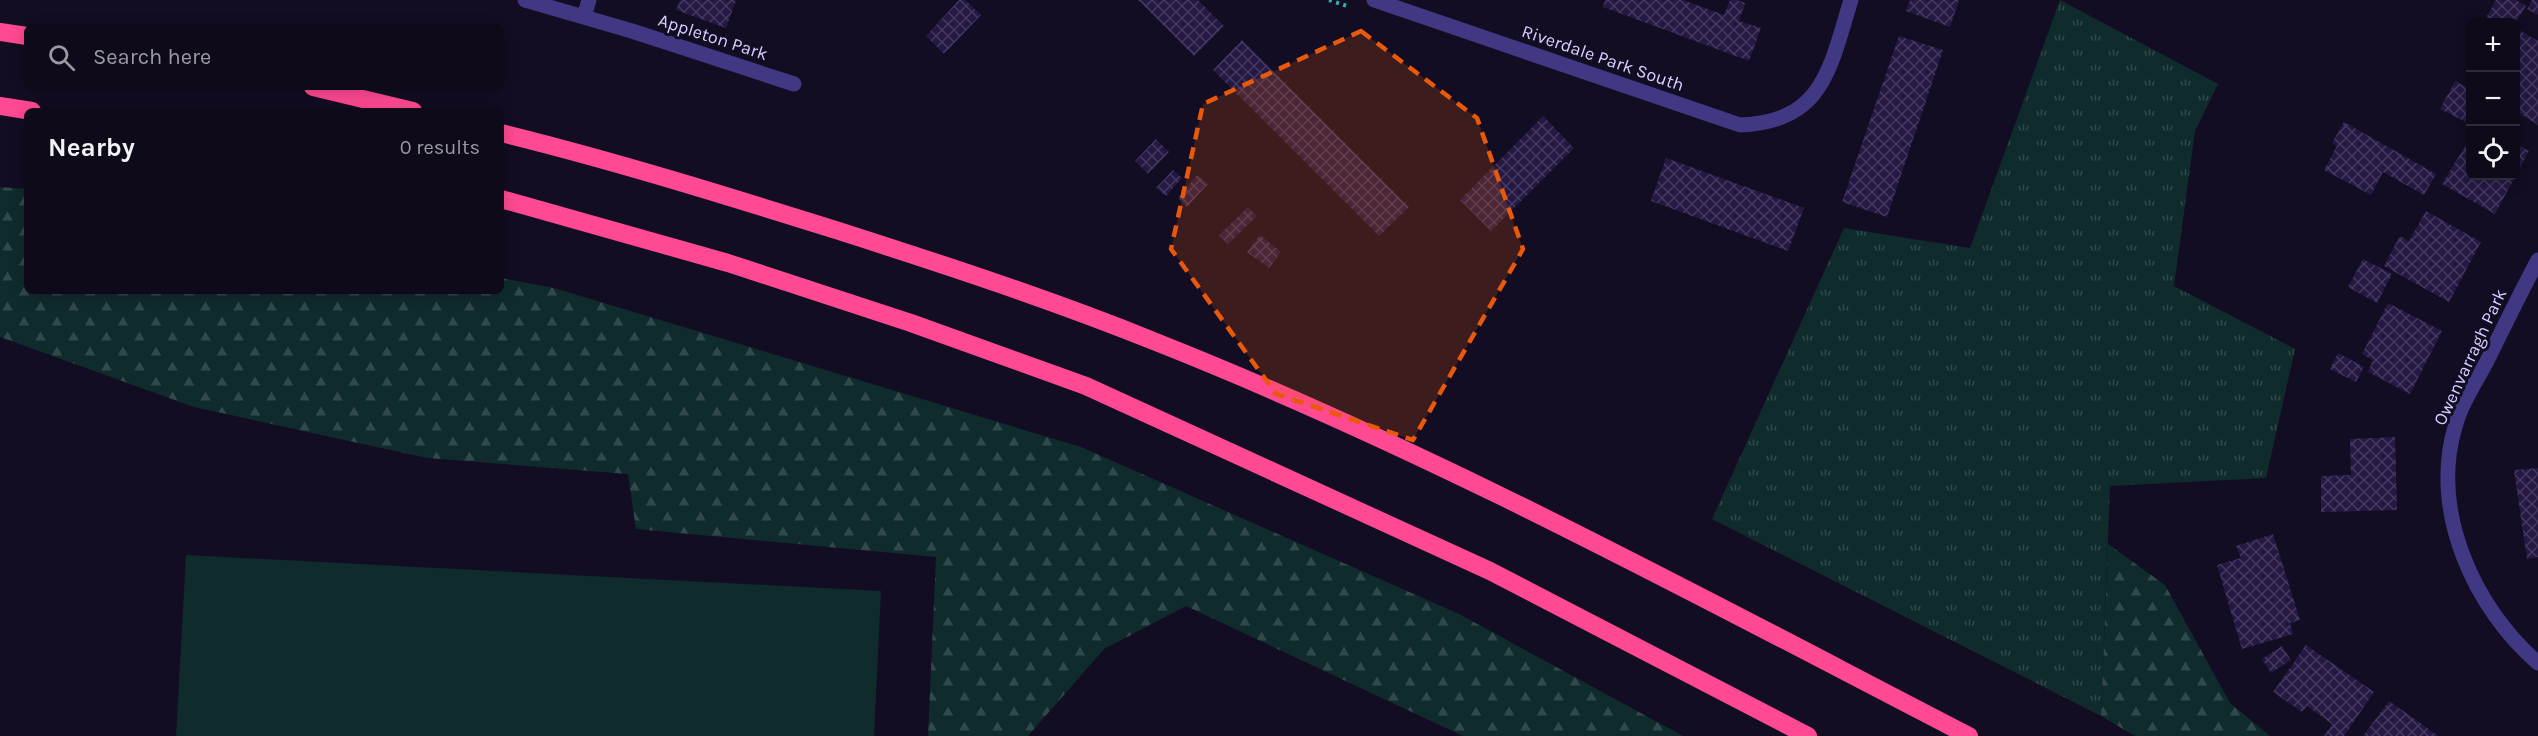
<!DOCTYPE html>
<html lang="en">
<head>
<meta charset="utf-8">
<style>
	:root { --surface:#0e0a1a; --page:#171323; --text:#f1f3f6; --muted:#9b9aa2; --line:#2e2b39 }
	body { margin:0; font-family:Karla,sans-serif; background:var(--page); color:var(--text) }
	.controls { position:absolute; right:18px; top:18px; display:grid; overflow:hidden; border-radius:9px; box-shadow:0 3px 15px #0003 }
	.controls button { width:54px; height:54px; display:grid; place-items:center; padding:0; border:0; border-bottom:2px solid var(--line); background:var(--surface); color:var(--text); font:30px sans-serif }
	.list { margin:0; padding:0; list-style:none }
	h2 { display:flex; justify-content:space-between; align-items:center; height:78px; margin:0; padding:0 24px; font-size:26px }
	h2 small { font-size:20px; font-weight:400; color:var(--muted) }
	.icon { flex:none; width:33px; height:33px; fill:none; stroke:currentColor; stroke-width:2; stroke-linecap:round; stroke-linejoin:round }
	.map { position:relative; flex:none; width:2538px; height:736px; overflow:hidden }
	.search { position:absolute; background:var(--surface); box-shadow:0 3px 15px #0003; left:24px; top:24px; width:480px; height:66px; display:flex; align-items:center; gap:15px; box-sizing:border-box; padding:0 21px; border-radius:9px; color:var(--muted); font-size:22px }
	.panel { position:absolute; background:var(--surface); box-shadow:0 3px 15px #0003; left:24px; top:108px; width:480px; height:186px; border-radius:9px }
	.map>svg:first-child { display:block }
	.grass { fill:url(#grass-tufts) }
	.forest { fill:url(#forest-firs) }
	.green { fill:#102b2c }
	.building { fill:url(#building-cross-hatch) }
	.lines { fill:none; stroke-linecap:round; stroke-linejoin:round }
	.path { stroke:#2db2b5; stroke-width:4; stroke-dasharray:3 4.5; stroke-linecap:butt }
	.minor { stroke:#403882; stroke-width:15 }
	.motorway { stroke:#ff4992; stroke-width:18 }
	.marked { fill:#e8590c; fill-opacity:0.2; stroke:#e8590c; stroke-width:4.5; stroke-dasharray:12 8; stroke-linejoin:round }
	.labels { text-anchor:middle; dominant-baseline:central; stroke-width:6; stroke-linejoin:round; paint-order:stroke }
	.street-label { font-size:18px; fill:#d8ceff; stroke:#120d22 }
</style>
</head>
<body>
<div class="map">
<svg width="2538" height="736" viewBox="0 0 2538 736">
	<defs>
		<pattern id="grass-tufts" width="24" height="20" patternUnits="userSpaceOnUse" patternTransform="scale(1.5)"><rect width="24" height="20" fill="#102b2c"/><path d="M3 7l-1-3M5 7V3M7 7l1-3M15 17l-1-3M17 17v-4M19 17l1-3" fill="none" stroke="#32494c"/></pattern>
		<pattern id="forest-firs" width="22" height="20" patternUnits="userSpaceOnUse" patternTransform="scale(1.5)"><rect width="22" height="20" fill="#102b2c"/><path d="M5 1l3.5 6h-7zM16 11l3.5 6h-7z" fill="#32494c"/></pattern>
		<pattern id="building-cross-hatch" width="8" height="8" patternUnits="userSpaceOnUse" patternTransform="scale(1.5)"><rect width="8" height="8" fill="#251943"/><path d="M0 0l8 8M0 8l8-8" fill="none" stroke="#44395f"/></pattern>
	</defs>
	<rect width="100%" height="100%" fill="#120d22"/>
	<path class="grass" d="M2060,0L2218,84L2195,131L2174,286L2295,349L2266,478L2110,486L2101,716L1712,519L1844,228L1970,248Z"/>
	<path class="forest" d="M0,187L27,189V291H501V278L554,288L1081,447L1459,614L1683,736H1463L1186,606L1104,649L1028,736H928L936,557L636,529L628,474L427,458L194,407L0,337Z
		M2108,544L2165,585L2230,703L2270,736H2135L2101,716Z"/>
	<path class="green" d="M186,555L881,591L874,736H176Z"/>
	<path class="building" d="M680,0H736L726,28L676,10Z
		M959,0H965L981,15L944,54L926,36Z
		M1138,0H1198L1224,26L1194,56Z
		M1605,0H1683L1724,15L1730,0H1737L1745,3L1739,21L1761,28L1749,61L1603,7Z
		M1910,0H1959L1950,27L1906,11Z
		M2496,0H2516L2526,6L2516,22H2493L2486,18Z
		M2532,0H2538V15L2527,9Z
		M2519,30L2538,41V125L2516,111V35Z
		M1899,36L1943,50L1887,217L1842,202Z
		M1242,40L1409,207L1379,236L1213,70Z
		M2455,81L2470,89V124L2440,109Z
		M1543,116L1574,148L1491,231L1460,200Z
		M2344,122L2436,174L2424,195L2383,172L2371,195L2324,170L2337,146L2332,143Z
		M2470,138V176H2516V144L2529,151L2495,214L2442,184Z
		M1156,139L1169,152L1148,174L1135,161Z
		M1666,158L1804,208L1788,251L1651,201Z
		M1173,170L1182,178L1166,196L1156,188Z
		M1197,175L1208,184L1187,207L1178,198Z
		M1248,207L1257,216L1228,244L1219,235Z
		M2426,211L2481,242L2449,302L2384,266L2400,236L2409,241Z
		M1260,235L1281,252L1269,268L1247,252Z
		M2363,259L2392,274L2377,303L2348,287Z
		M2388,303L2442,331L2410,394L2368,372L2373,360L2362,354Z
		M2338,353L2364,367L2356,382L2330,369Z
		M2395,437L2397,510L2321,512V476L2351,475L2350,439Z
		M2538,468V557L2527,559L2514,470Z
		M2273,534L2300,620L2290,623L2293,634L2242,649L2217,565L2241,558L2236,546Z
		M2306,645L2374,692L2344,736H2324L2332,724L2307,706L2302,712L2273,692Z
		M2282,646L2291,660L2271,673L2262,659Z
		M2389,701L2419,722L2438,736H2363Z"/>
	<g class="lines">
		<path class="path" d="M1329,0L1350,7"/>
		<path class="minor" d="M525,0L632,31L794,84
			M1374,0L1740,125C1824,122 1830,67 1851,0
			M584,17L589,0
			M2538,260C2520,293 2504,327 2487,361C2476,382 2461,404 2455,427C2430,511 2474,608 2538,663"/>
		<path class="motorway" d="M0,32L27,36
			M313,87L413,111
			M0,106L32,111
			M501,133C615,161 727,196 839,231C945,265 1052,300 1156,342C1436,453 1702,598 1969,736
			M501,199L728,263L911,323L1086,386L1490,571L1808,736"/>
	</g>
	<path class="marked" d="M1361,31L1477,118L1523,249L1413,440L1276,394L1171,249L1203,104Z"/>
	<g class="labels">
		<g class="street-label">
			<text transform="translate(713 37) rotate(18)">Appleton Park</text>
			<text transform="translate(1603 58) rotate(19)">Riverdale Park South</text>
			<text transform="translate(2470 357) rotate(-65)">Owenvarragh Park</text>
		</g>
	</g>
</svg>
<div class="controls">
<button>+</button>
<button>−</button>
<button><svg class="icon" aria-label="locate" viewBox="0 0 24 24"><circle cx="12" cy="12" r="6"/><path d="M12 2v4M12 18v4M2 12h4M18 12h4"/></svg></button>
</div>
<div class="search"><svg class="icon" aria-label="search" viewBox="0 0 24 24"><circle cx="10" cy="10" r="6"/><path d="M15 15l6 6"/></svg>Search here</div>
<section class="panel">
<h2>Nearby<small>0 results</small></h2>
<ul class="list">
</ul>
</section>
</div>
</body>
</html>
